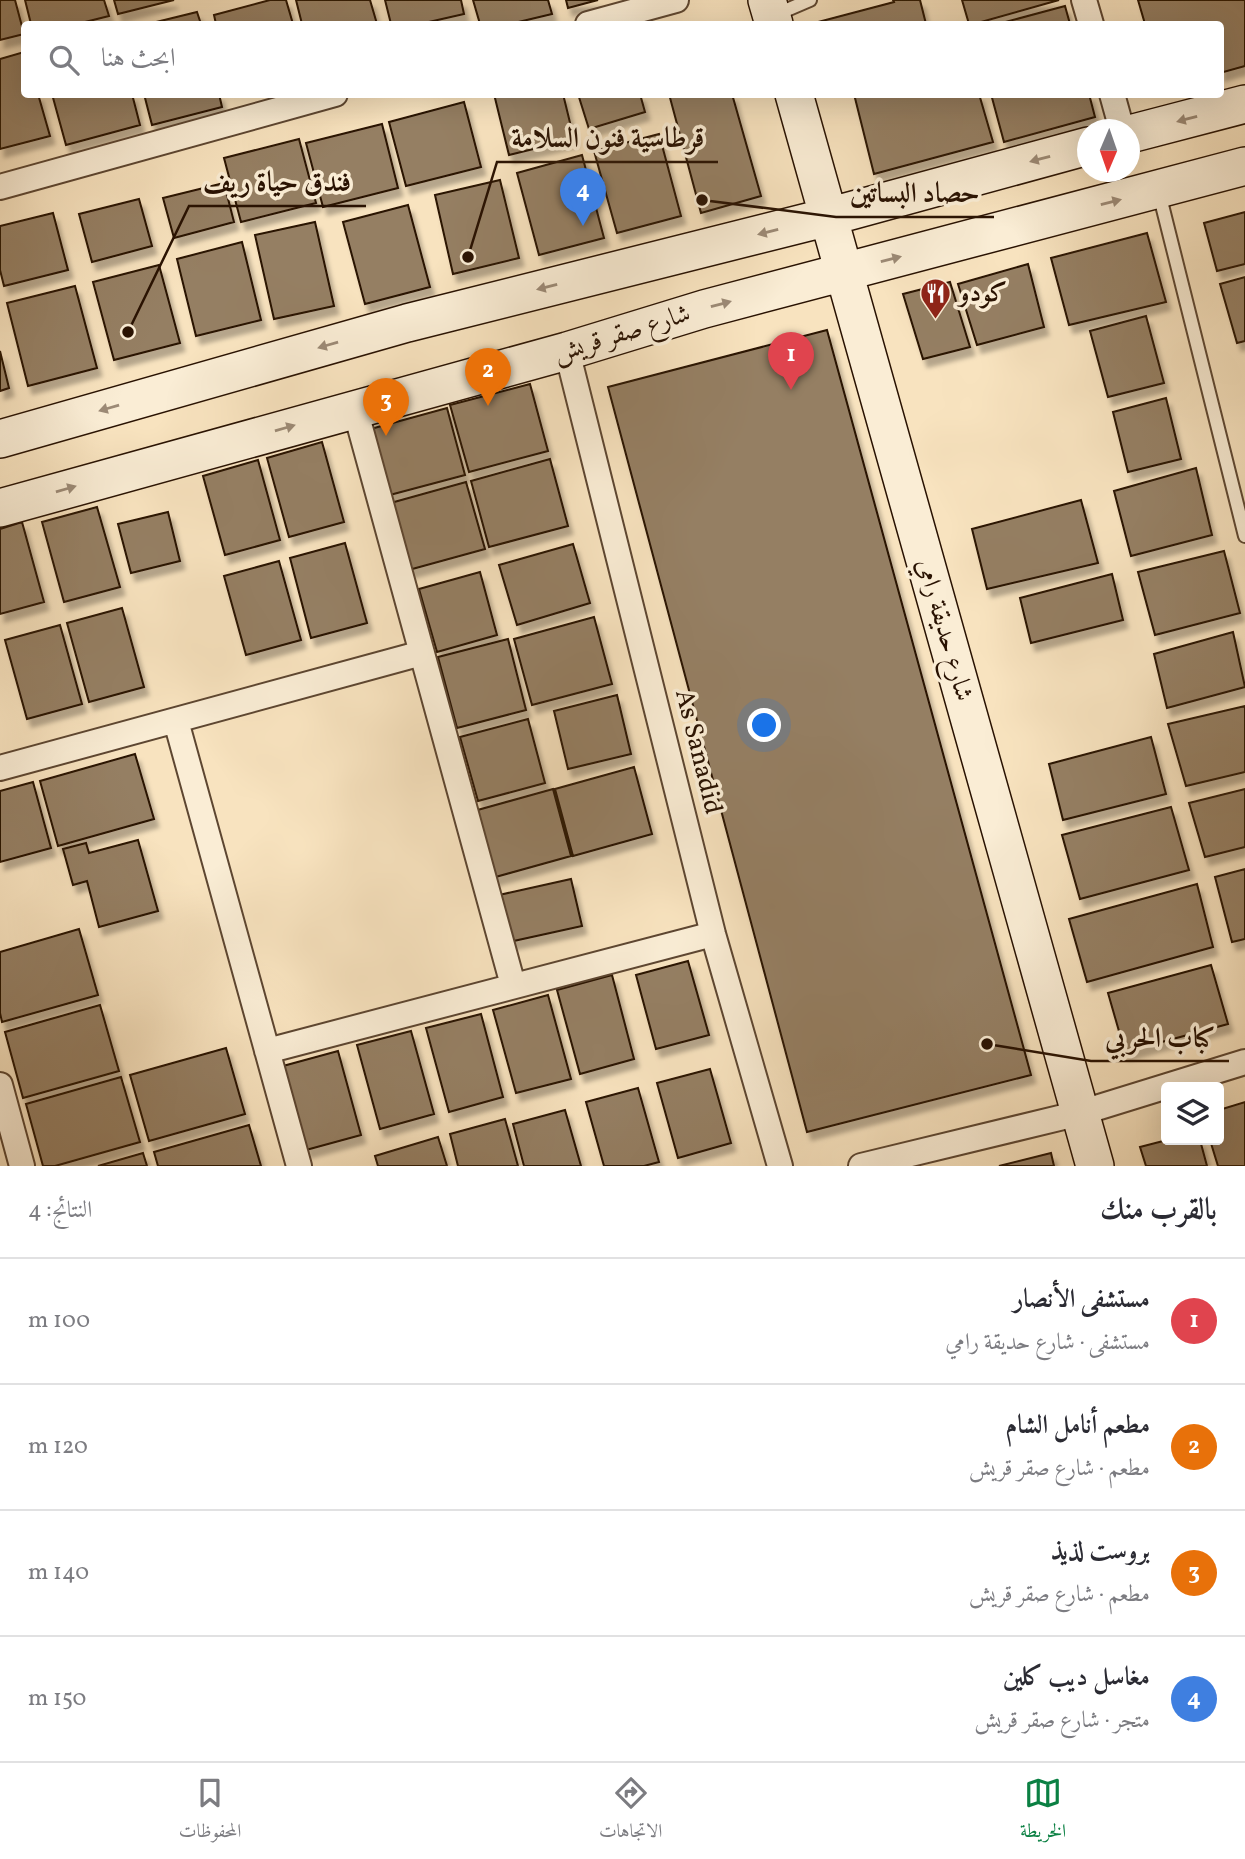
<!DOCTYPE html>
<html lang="ar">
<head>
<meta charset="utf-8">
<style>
	:root { --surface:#fff; --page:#f7f7f7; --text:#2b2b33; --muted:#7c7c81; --line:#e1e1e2; --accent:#0b8043 }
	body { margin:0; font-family:Vollkorn,Amiri,serif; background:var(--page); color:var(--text); direction:rtl }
	.controls { position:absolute; right:21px; bottom:21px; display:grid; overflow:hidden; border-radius:7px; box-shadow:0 7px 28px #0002 }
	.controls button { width:63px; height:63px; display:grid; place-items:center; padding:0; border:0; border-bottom:2px solid var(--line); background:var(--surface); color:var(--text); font:35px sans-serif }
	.compass { position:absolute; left:1077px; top:119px; width:63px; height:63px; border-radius:50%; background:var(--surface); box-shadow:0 7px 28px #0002; rotate:182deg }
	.you { position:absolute; left:765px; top:726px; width:24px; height:24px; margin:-18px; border:5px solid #fff; border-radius:50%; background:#1a73e8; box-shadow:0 0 0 10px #1a73e833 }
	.badge { display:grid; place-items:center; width:46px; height:46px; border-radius:50%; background:var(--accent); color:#fff; font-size:23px; font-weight:700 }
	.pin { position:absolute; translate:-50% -58px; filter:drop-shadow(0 2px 4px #0008) }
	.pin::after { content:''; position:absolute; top:37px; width:24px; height:21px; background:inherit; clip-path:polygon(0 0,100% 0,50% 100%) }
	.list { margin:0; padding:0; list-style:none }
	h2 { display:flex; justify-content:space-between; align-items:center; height:91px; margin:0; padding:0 28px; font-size:30px }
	h2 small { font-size:23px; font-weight:400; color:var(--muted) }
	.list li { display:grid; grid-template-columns:46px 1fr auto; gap:21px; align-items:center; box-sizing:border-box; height:126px; padding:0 28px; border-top:2px solid var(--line) }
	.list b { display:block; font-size:26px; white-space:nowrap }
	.list p { margin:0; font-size:23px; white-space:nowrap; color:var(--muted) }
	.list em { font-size:23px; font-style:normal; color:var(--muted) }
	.icon { flex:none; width:38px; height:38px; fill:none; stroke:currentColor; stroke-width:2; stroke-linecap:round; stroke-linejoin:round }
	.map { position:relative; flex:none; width:1245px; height:1166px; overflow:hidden; direction:ltr }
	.search { position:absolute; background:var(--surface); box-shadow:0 7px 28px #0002; left:21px; right:21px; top:21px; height:77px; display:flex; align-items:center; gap:18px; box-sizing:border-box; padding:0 24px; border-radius:7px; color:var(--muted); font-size:26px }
	.sheet { height:595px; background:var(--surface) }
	nav { display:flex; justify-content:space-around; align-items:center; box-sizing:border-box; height:98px; border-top:2px solid var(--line); background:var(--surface); font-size:19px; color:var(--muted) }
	nav a { display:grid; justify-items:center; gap:4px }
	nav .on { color:var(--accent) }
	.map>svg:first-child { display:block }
	.building { fill:#957f64; stroke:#291202; stroke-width:2; filter:url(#shadow) }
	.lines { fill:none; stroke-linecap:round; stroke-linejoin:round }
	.lane-casing { stroke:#5d4631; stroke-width:16 }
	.street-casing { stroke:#5d4631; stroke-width:28 }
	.secondary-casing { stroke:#291202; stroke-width:40 }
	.lane { stroke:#faedd5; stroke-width:12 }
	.street { stroke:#faedd5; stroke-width:24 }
	.secondary { stroke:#faedd5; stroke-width:37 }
	.oneway { fill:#9c8a76 }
	.labels { text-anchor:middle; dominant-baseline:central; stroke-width:7; stroke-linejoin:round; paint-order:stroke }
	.poi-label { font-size:26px; font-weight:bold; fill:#291202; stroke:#faedd5; text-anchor:start }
	.street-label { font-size:26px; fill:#291202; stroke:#faedd5 }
	.leader { fill:none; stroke:#291202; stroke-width:2.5 }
	.callout-dot { fill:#291202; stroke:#faedd5; stroke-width:2.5 }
	.callout-label { font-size:28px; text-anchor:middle; font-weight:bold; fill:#291202; stroke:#faedd5; stroke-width:7; stroke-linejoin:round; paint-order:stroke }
</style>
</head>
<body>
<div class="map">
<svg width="1245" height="1166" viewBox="0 0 1245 1166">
	<defs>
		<filter id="shadow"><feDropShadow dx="4.5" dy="8" stdDeviation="2" flood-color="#0004"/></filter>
	</defs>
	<rect width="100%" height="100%" fill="#f8e3bf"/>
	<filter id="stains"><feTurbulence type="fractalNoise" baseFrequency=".00286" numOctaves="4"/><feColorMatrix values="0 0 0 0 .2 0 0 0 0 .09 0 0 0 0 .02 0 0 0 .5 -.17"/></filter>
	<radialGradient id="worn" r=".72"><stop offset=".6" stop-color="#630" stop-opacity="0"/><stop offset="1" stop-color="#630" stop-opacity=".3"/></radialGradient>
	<path class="building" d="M0,0H15L24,34L0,40Z
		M25,0H104L109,16L77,24H31Z
		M114,0H174L118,14Z
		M270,0H286L293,24H216L214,15Z
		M296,0H370L377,24H302Z
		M385,0H461L464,14L420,24H391Z
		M473,0H548L552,14L510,24H480Z
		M566,0H598L568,8Z
		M893,0H920L926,24H818V22L894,2Z
		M962,0H1059L974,24H969Z
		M1138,0H1245V66L1220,73V24H1145Z
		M1065,6L1070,24H998Z
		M197,12L201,24H148Z
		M24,52V94H38L50,136L0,149V59Z
		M52,94H132L140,125L66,145Z
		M144,94H219L222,107L152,125Z
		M494,94H563L574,139L509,155Z
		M578,94H640L645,112L589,129Z
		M669,94H732L761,196L701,213Z
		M854,94H979L993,142L874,174Z
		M991,94H1089L1095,117L1004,142Z
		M464,102L481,167L406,186L389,122Z
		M382,124L398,188L323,207L306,143Z
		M659,134L681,216L617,233L594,151Z
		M299,139L316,203L241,222L224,158Z
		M582,155L604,238L539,255L517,173Z
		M500,180L519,258L453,274L435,195Z
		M224,183L234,222L174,238L163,198Z
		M139,199L152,246L92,262L79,214Z
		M408,205L430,287L365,304L343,222Z
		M1245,212V264L1217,271L1204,223Z
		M53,213L68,270L4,286L0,270V226Z
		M315,222L334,306L274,319L255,235Z
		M1147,233L1166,302L1069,325L1051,258Z
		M242,242L261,320L196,336L177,259Z
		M1028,264L1044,327L977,345L958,284Z
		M159,265L180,343L114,360L93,282Z
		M1245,277V341L1237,343L1220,284Z
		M950,282L970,347L923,359L903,294Z
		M75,286L97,368L28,386L7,303Z
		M1146,316L1164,383L1108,397L1090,331Z
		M827,330L1031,1075L807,1132L608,387Z
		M0,351L9,388L0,391Z
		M530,384L548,451L469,472L450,405Z
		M1166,398L1181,459L1128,472L1113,412Z
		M447,408L465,475L386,496L367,430Z
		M322,442L344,522L289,537L267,458Z
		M550,459L568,526L489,547L471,481Z
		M258,460L280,540L225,555L203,476Z
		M1196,468L1212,535L1131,556L1114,491Z
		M466,482L485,549L405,571L387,504Z
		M1081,500L1098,563L987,589L972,529Z
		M97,507L120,587L64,602L42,522Z
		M168,512L180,561L131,573L118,524Z
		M22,522L44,602L0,614V529Z
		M345,543L367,623L311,638L290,558Z
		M573,544L590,603L517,625L499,565Z
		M1224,551L1240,613L1155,635L1138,572Z
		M279,561L301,640L246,655L224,576Z
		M480,572L497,635L437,652L419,589Z
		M1112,574L1123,620L1031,643L1020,598Z
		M122,608L144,687L89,702L67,623Z
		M594,617L612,684L532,705L514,639Z
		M60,625L82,704L27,719L5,640Z
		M1233,632L1245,687L1167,708L1154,654Z
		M508,639L526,710L457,728L438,657Z
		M617,695L631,754L568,769L554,711Z
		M1245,706V772L1186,786L1168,724Z
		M528,719L545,783L478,801L460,737Z
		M1151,737L1166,794L1063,820L1049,764Z
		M135,754L154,819L58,846L40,781Z
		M634,767L652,834L573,856L555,789Z
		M33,782L51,848L0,862V791Z
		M553,789L571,856L492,878L474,811Z
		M1245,789V847L1205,857L1189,803Z
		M1171,807L1189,870L1080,899L1062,835Z
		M138,840L158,911L99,927L87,881L73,885L63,849L86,843L89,853Z
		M1245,869V939L1232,942L1215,877Z
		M571,879L582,926L509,942L499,895Z
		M1197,884L1213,947L1087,982L1069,919Z
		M79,929L98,995L2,1022L0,1013V952Z
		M688,961L709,1035L656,1049L636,975Z
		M1211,965L1228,1024L1125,1052L1108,993Z
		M612,975L634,1059L580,1074L557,990Z
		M548,995L571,1079L516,1093L493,1010Z
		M100,1005L119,1071L23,1098L5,1032Z
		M481,1014L503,1097L449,1112L426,1028Z
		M411,1031L434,1114L380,1129L357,1045Z
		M226,1048L245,1114L149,1141L130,1075Z
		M338,1051L361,1135L306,1150L283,1066Z
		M710,1069L731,1143L678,1158L657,1083Z
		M121,1077L140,1142L55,1166H43L26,1104Z
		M638,1088L659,1162L644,1166H604L586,1102Z
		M1245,1102V1166H1218L1210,1140H1219V1110Z
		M565,1110L581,1166H524L513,1124Z
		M505,1119L518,1166H458L450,1134Z
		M249,1125L261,1166H158L154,1152Z
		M438,1137L447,1166H378L375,1156Z
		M1167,1140H1200L1207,1166H1146L1140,1147Z
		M143,1153L147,1166H98Z
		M1051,1153L1054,1166H999Z"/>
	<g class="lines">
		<defs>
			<path id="lane" d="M775,15L810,0
				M1159,193L1245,536"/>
			<path id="street" d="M1084,0L1091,24
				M588,24L676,0
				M1112,94L1122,130
				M0,187L335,94
				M567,351L713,934L780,1166
				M355,409L513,985
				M176,721L299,1166
				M0,768L422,653
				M267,1051L713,934
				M0,1085L22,1166
				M861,1166L1080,1113L1245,1062"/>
			<path id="secondary" d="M767,0L774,24
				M794,94L1095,1166
				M1130,134L1245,104
				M0,439L407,323L828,217L1088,146
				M0,508L567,351L704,309L1245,166"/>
		</defs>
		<use href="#lane" class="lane-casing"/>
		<use href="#street" class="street-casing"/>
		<use href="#secondary" class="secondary-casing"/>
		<use href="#lane" class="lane"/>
		<use href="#street" class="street"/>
		<use href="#secondary" class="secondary"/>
	</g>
	<defs><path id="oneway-solid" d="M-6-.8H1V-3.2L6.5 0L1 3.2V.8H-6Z" transform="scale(1.75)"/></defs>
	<g class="oneway">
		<use href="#oneway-solid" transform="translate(1187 119) rotate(165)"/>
		<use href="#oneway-solid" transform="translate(1040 159) rotate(165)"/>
		<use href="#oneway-solid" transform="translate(1111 202) rotate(-14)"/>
		<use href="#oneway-solid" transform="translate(768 232) rotate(166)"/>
		<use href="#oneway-solid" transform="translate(891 259) rotate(-14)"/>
		<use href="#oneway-solid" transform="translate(547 287) rotate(166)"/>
		<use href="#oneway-solid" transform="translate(721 304) rotate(-15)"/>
		<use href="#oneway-solid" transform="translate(328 345) rotate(164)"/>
		<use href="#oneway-solid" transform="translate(109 408) rotate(164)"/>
		<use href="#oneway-solid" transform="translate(285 428) rotate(-16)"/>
		<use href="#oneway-solid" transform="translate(66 489) rotate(-16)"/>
	</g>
	<defs>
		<symbol id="restaurant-pin" viewBox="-11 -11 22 30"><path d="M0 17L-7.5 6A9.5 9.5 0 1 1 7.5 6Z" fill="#8f2418" stroke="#faedd5"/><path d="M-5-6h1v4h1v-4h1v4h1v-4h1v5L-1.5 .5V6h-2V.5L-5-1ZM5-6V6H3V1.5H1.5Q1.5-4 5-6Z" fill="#fff"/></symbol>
	</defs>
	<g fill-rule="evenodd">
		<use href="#restaurant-pin" x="918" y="276" width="35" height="47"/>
	</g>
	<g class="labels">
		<g class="poi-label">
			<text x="959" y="294">كودو</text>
		</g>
		<g class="street-label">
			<text transform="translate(622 334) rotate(-17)">شارع صقر قريش</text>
			<text transform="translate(944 630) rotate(74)">شارع حديقة رامي</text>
			<text transform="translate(698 752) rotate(76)">As Sanadid</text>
		</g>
	</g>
	<path class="leader" d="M468 257L497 162H718M128 332L189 206H366M702 200L836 217H994M987 1044L1091 1061H1229"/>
	<g class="callout-dot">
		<circle cx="468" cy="257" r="7"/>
		<circle cx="128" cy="332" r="7"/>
		<circle cx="702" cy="200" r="7"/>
		<circle cx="987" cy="1044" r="7"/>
	</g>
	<g class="callout-label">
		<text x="608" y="147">قرطاسية فنون السلامة</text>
		<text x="277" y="191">فندق حياة ريف</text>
		<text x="915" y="202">حصاد البساتين</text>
		<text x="1160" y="1047">كباب الحربي</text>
	</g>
	<rect width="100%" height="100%" filter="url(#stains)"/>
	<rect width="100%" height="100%" fill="url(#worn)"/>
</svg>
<div class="controls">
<button><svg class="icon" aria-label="layers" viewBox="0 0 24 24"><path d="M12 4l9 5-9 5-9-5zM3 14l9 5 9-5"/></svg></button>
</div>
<svg class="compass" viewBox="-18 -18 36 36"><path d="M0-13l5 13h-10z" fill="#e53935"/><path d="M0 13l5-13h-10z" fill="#7c7c81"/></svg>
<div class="you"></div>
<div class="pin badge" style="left:791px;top:390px;background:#e0444e">1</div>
<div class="pin badge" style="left:488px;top:406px;background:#e8710a">2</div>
<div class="pin badge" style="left:386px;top:436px;background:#e8710a">3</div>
<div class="pin badge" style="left:583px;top:226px;background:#3f7fe0">4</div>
<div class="search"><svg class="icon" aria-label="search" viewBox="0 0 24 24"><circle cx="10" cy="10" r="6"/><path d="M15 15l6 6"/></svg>ابحث هنا</div>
</div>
<section class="sheet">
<h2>بالقرب منك<small>النتائج: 4</small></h2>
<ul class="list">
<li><span class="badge" style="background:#e0444e">1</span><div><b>مستشفى الأنصار</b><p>مستشفى · شارع حديقة رامي</p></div><em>100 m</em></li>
<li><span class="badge" style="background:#e8710a">2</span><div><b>مطعم أنامل الشام</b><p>مطعم · شارع صقر قريش</p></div><em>120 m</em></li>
<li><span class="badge" style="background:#e8710a">3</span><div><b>بروست لذيذ</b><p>مطعم · شارع صقر قريش</p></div><em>140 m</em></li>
<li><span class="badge" style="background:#3f7fe0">4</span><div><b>مغاسل ديب كلين</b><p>متجر · شارع صقر قريش</p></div><em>150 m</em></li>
</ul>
</section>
<nav>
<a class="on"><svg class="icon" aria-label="map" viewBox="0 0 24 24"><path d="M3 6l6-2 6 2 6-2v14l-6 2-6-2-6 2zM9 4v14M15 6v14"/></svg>الخريطة</a>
<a><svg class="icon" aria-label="directions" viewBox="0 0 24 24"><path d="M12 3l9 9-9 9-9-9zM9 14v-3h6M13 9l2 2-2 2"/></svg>الاتجاهات</a>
<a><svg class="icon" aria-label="saved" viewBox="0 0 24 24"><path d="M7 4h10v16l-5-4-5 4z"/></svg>المحفوظات</a>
</nav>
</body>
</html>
